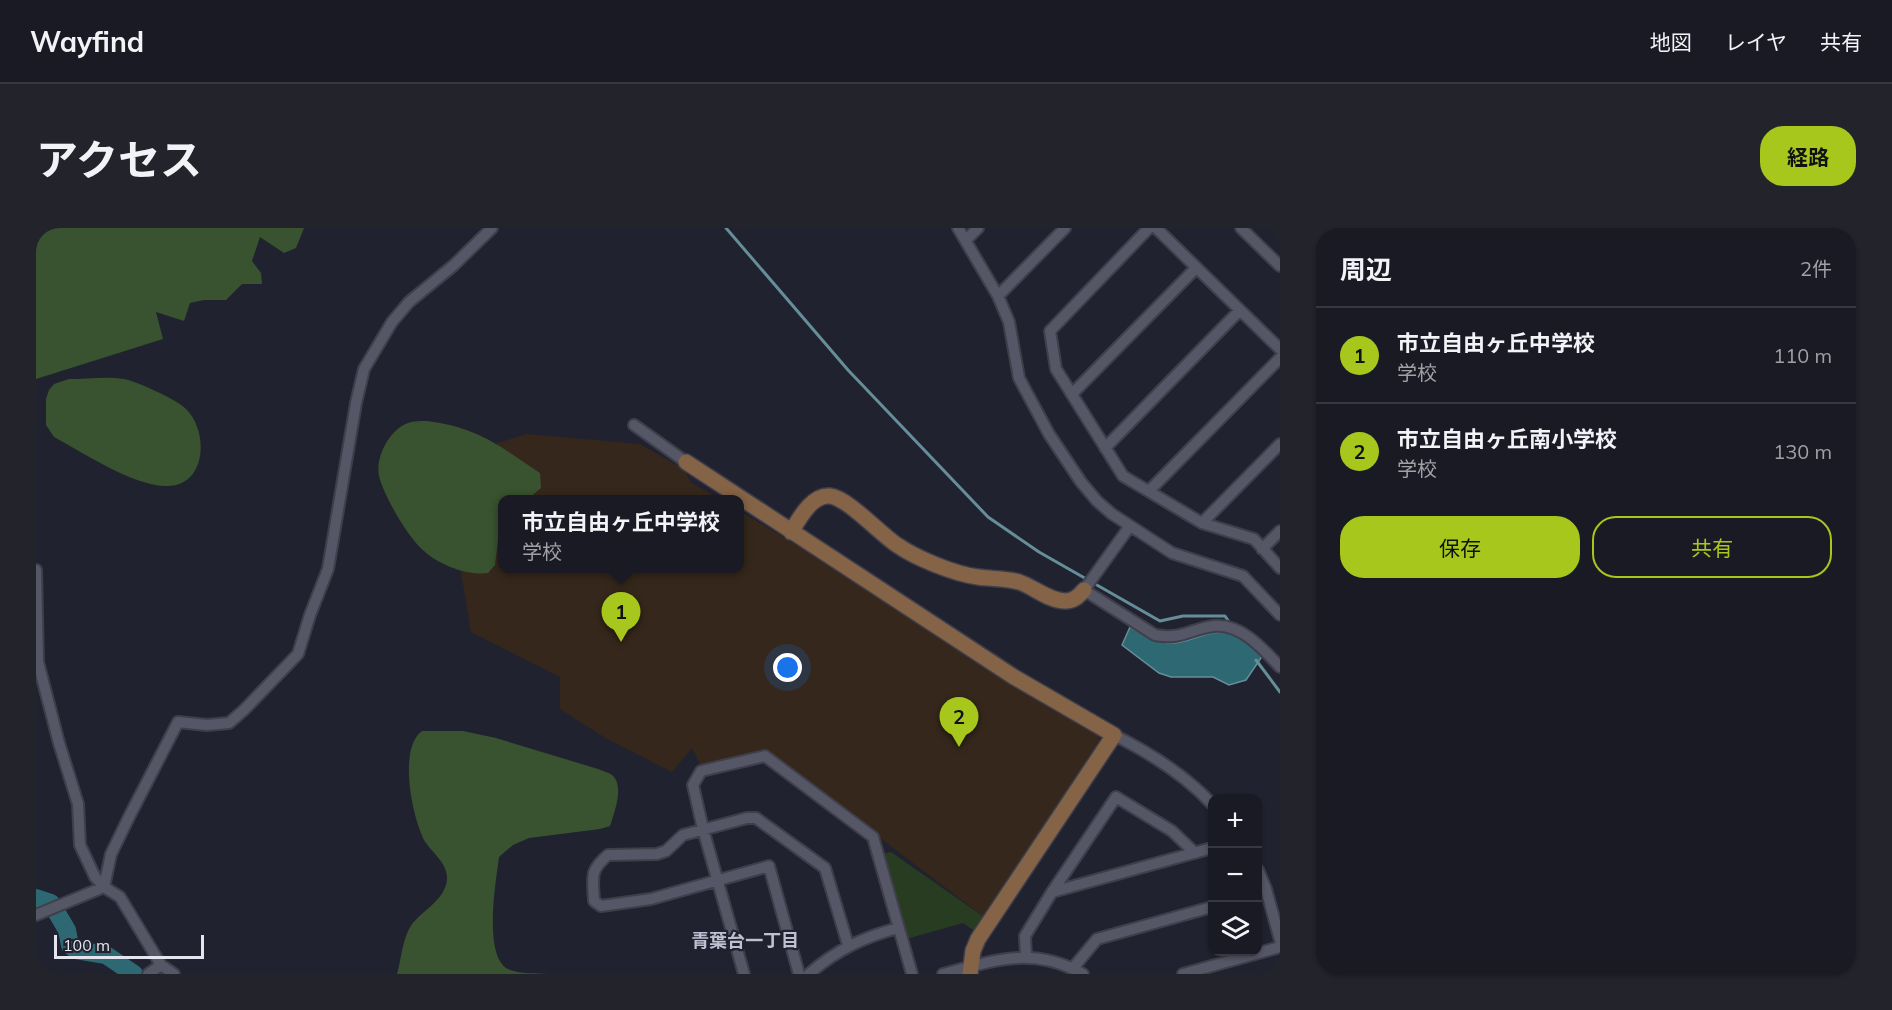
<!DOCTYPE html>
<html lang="ja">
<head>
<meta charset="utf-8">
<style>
	:root { --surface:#191a23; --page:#22232b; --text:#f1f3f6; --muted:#9fa1a6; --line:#373841; --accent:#a8c71c }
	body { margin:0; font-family:Mulish,"Noto Sans JP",sans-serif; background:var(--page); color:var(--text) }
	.controls { position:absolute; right:18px; bottom:18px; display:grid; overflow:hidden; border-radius:12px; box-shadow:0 2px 4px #0004 }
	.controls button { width:54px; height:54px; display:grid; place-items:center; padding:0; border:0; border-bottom:2px solid var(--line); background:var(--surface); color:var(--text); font:30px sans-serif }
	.scale { position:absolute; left:18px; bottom:15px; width:150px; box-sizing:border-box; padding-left:6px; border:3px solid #e4e5ee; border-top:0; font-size:16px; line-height:21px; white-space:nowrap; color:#e4e5ee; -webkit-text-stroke:4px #21222f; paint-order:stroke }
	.you { position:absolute; left:752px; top:440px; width:21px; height:21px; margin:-15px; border:4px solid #fff; border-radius:50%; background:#1a73e8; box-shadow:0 0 0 9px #1a73e833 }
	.badge { display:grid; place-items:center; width:39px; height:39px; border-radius:50%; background:var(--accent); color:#111; font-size:20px; font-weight:700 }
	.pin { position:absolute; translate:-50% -50px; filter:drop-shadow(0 2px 3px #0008) }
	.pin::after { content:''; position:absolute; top:32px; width:21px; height:18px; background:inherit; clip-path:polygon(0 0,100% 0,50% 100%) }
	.popup { position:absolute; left:462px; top:267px; width:246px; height:78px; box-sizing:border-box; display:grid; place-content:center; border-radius:12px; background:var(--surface); filter:drop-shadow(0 2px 4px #0005); font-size:20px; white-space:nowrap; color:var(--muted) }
	.popup b { font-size:22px; color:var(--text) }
	.popup::after { content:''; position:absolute; left:50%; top:100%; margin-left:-12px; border:12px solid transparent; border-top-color:var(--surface) }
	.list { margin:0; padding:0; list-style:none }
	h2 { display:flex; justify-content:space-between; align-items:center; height:78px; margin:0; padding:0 24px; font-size:26px }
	h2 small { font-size:20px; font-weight:400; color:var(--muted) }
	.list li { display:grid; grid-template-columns:39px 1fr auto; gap:18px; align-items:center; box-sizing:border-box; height:96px; padding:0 24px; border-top:2px solid var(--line) }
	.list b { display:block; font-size:22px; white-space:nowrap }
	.list p { margin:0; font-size:20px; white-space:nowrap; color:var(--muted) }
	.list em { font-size:20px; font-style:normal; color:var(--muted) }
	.actions { display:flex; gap:12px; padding:18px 24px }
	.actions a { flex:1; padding:14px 0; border:2px solid var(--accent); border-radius:24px; text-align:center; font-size:21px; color:var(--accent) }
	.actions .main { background:var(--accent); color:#111 }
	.icon { flex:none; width:33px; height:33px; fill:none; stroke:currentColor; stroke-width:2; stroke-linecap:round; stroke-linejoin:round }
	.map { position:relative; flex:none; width:1244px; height:746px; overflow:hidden; border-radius:24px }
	header { display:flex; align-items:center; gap:36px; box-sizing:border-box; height:84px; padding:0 30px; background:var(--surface); border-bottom:2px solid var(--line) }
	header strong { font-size:28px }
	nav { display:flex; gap:33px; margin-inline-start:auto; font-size:21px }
	.intro { display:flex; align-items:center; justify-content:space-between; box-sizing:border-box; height:144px; padding:0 36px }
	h1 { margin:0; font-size:42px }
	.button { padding:15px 27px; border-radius:24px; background:var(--accent); color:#111; font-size:21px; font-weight:700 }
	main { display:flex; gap:36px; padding:0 36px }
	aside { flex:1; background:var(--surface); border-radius:24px; box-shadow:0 2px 4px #0004 }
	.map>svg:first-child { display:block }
	.education { fill:#35271b }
	.green { fill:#283c21 }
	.forest { fill:#39522f }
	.water { fill:#2e6973; stroke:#658e98; stroke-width:1.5 }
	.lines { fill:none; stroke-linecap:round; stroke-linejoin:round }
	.stream { stroke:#658e98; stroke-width:3 }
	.river { stroke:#2e6973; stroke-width:18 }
	.street-casing { stroke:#3f3f4b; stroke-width:14 }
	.secondary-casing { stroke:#3f3f4b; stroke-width:18 }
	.street { stroke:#555666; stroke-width:10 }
	.secondary { stroke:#856347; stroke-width:15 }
	.labels { text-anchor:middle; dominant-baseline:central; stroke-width:4.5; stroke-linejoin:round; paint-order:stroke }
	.neighbourhood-label { font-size:18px; font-weight:bold; fill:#bfc0d2; stroke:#21222f }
</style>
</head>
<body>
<header>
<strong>Wayfind</strong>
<nav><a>地図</a><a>レイヤ</a><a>共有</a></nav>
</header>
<div class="intro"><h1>アクセス</h1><a class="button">経路</a></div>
<main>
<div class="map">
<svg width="1244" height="746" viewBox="0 0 1244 746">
	<rect width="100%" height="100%" fill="#21222f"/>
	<path class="education" d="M491,206L604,216L649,242L654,254L684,271L466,272V340H704V283L775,326L1015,481L1061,506L1064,512L948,689L730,523L665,538L656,520L636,544L571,511L524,481V449L435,404L418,302L435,223Z"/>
	<path class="green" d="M855,624L948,689L939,703L927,695L870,711L846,626Z"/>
	<path class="forest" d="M0,0H268L260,20L248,25L224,9L216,33L225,45L226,56H206L190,72H168L154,75L148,93L120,84L127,111L0,151Z
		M33,151C51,151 71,148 88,151C100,153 142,172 150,181C173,203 171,259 130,258C97,258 48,225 18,209L10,197V171L13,162L18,156Z
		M391,193C441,199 464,218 504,245L505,260L492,271L466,272V300L463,304L459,337L452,345C432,348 403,337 388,323C372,310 348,268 343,248C339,229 354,201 372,195C378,193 385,193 391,193Z
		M386,503H427L460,510L562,541C566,543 572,544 576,547C589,558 578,585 574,598L564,601L493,610L477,617L463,629C460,653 446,732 474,742C485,746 500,745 512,746H361C365,732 366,715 373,701C382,684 410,673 411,651C412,635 395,624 388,612C376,588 362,520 386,503Z"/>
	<path class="water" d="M1094,399C1105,405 1116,412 1128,414C1150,419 1170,400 1192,405C1204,407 1217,420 1227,427L1210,452L1193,457L1177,449H1135L1123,445L1086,417Z"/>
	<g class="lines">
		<path class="stream" d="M690,0L812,142L952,289L1003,324L1124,393L1147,388H1189L1195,397
			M1220,432L1244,464"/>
		<path class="river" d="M0,670L15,675L31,702L34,717L40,722L70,727L98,746"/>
		<defs>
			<path id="street" d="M922,0L962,68L973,94L983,150L1013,206L1045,254L1061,273L1076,286L1136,325L1207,348L1244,387
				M1113,0L1014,103L1020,141L1087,248L1166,295L1218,311L1244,340
				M1120,0L1244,121
				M1205,0L1244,38
				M930,12L942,0
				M962,68L1029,0
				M1036,166L1160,40
				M598,197L650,234
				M1069,220L1204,82
				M1113,263L1244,130
				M1166,295L1244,216
				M1094,298L1048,362L1119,407C1146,412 1154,401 1178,398C1205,395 1228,422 1244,439
				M1226,321L1244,303
				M0,342L2,434L23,515L42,576L44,617L59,649L68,659L84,669L125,737L138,746
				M1078,507C1114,525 1148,546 1176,576
				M1222,642L1230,661L1244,712
				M68,659L75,626L94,587L142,494L171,497L193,495L208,482L262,426L274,387L292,341L320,175L328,141L356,94L373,74L418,37L456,0
				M1016,664L1080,569L1136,603L1159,625
				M0,687L68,659
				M990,728L989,708L1016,664L1176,620
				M1037,740L1061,711L1176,679
				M112,746L125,737
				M708,746L667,601L657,557L665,543L729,528L837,609L876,746
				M763,746L733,638L615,671L565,678L558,673C557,649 553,643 572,627L621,626L630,623L647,607L711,590H720L789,640L812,717
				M773,746C800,722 828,709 862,700
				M907,746C959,732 997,718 1047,746
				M1147,746L1244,719"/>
			<path id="secondary" d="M650,234L978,449L1078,507L942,711L937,723L934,746
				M755,304C763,291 776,266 794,268C812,270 844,306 861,317C880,330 918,346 942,349C956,351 969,350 983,354C998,359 1013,373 1029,373C1038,373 1043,368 1048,362"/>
		</defs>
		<use href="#street" class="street-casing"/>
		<use href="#secondary" class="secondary-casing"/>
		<use href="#street" class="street"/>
		<use href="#secondary" class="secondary"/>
	</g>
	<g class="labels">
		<g class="neighbourhood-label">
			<text x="709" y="712">青葉台一丁目</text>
		</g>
	</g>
</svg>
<div class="controls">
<button>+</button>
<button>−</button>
<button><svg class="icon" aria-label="layers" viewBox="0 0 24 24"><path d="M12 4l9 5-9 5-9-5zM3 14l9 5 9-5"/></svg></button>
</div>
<div class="scale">100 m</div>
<div class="you"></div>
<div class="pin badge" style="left:585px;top:414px">1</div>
<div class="popup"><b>市立自由ヶ丘中学校</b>学校</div>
<div class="pin badge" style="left:923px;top:519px">2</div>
</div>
<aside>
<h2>周辺<small>2件</small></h2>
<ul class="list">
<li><span class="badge">1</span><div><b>市立自由ヶ丘中学校</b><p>学校</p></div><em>110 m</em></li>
<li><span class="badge">2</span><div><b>市立自由ヶ丘南小学校</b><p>学校</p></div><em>130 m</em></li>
</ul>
<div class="actions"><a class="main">保存</a><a>共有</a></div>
</aside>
</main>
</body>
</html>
